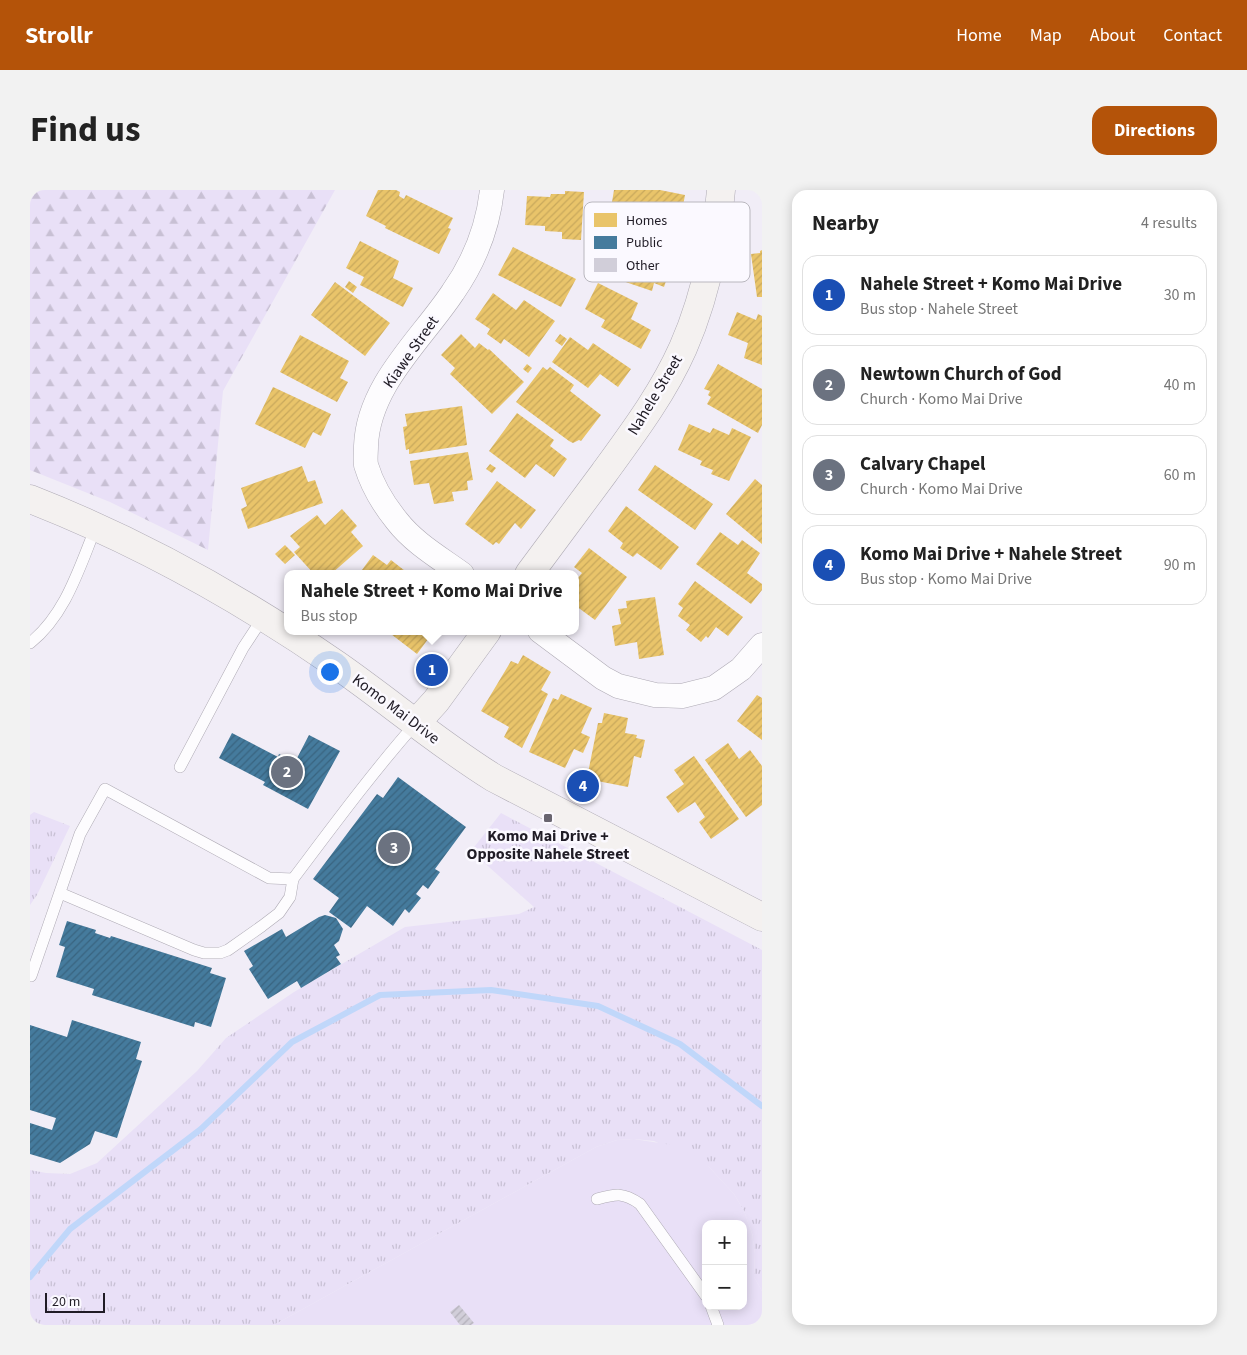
<!DOCTYPE html>
<html lang="en">
<head>
<meta charset="utf-8">
<style>
	:root { --surface:#fff; --page:#f2f2f2; --text:#222; --muted:#767676; --line:#e0e0e0; --accent:#b45309 }
	body { margin:0; font-family:"Source Sans 3",sans-serif; background:var(--page); color:var(--text) }
	.controls { position:absolute; right:15px; bottom:15px; display:grid; overflow:hidden; border-radius:10px; box-shadow:0 2px 12px #0003 }
	.controls button { width:45px; height:45px; display:grid; place-items:center; padding:0; border:0; border-bottom:1px solid var(--line); background:var(--surface); color:var(--text); font:25px sans-serif }
	.scale { position:absolute; left:15px; bottom:12px; width:60px; box-sizing:border-box; padding-left:5px; border:2px solid #201c26; border-top:0; font-size:14px; line-height:18px; white-space:nowrap; color:#201c26; -webkit-text-stroke:4px #fbf9ff; paint-order:stroke }
	.you { position:absolute; left:299px; top:481px; width:18px; height:18px; margin:-12px; border:4px solid #fff; border-radius:50%; background:#1a73e8; box-shadow:0 0 0 8px #1a73e833 }
	.badge { display:grid; place-items:center; width:32px; height:32px; border-radius:50%; background:var(--accent); color:#fff; font-size:16px; font-weight:700 }
	.pin { position:absolute; translate:-50% -50%; border:2px solid #fff; box-shadow:0 1px 5px #0006 }
	.popup { position:absolute; left:254px; top:380px; width:295px; height:65px; box-sizing:border-box; display:grid; place-content:center; border-radius:10px; background:var(--surface); filter:drop-shadow(0 1px 4px #0005); font-size:16px; white-space:nowrap; color:var(--muted) }
	.popup b { font-size:19px; color:var(--text) }
	.popup::after { content:''; position:absolute; left:50%; top:100%; margin-left:-10px; border:10px solid transparent; border-top-color:var(--surface) }
	.list { margin:0; padding:0; list-style:none }
	h2 { display:flex; justify-content:space-between; align-items:center; height:65px; margin:0; padding:0 20px; font-size:21px }
	h2 small { font-size:16px; font-weight:400; color:var(--muted) }
	.list li { display:grid; grid-template-columns:32px 1fr auto; gap:15px; align-items:center; box-sizing:border-box; height:80px; margin:0 10px 10px; padding:0 10px; border:1px solid var(--line); border-radius:15px }
	.list b { display:block; font-size:19px; white-space:nowrap }
	.list p { margin:0; font-size:16px; white-space:nowrap; color:var(--muted) }
	.list em { font-size:16px; font-style:normal; color:var(--muted) }
	.map { position:relative; flex:none; width:732px; height:1135px; overflow:hidden; border-radius:15px }
	header { display:flex; align-items:center; gap:30px; box-sizing:border-box; height:70px; padding:0 25px; background:var(--accent); color:#fff }
	header strong { font-size:24px }
	nav { display:flex; gap:28px; margin-inline-start:auto; font-size:18px }
	.intro { display:flex; align-items:center; justify-content:space-between; box-sizing:border-box; height:120px; padding:0 30px }
	h1 { margin:0; font-size:35px }
	.button { padding:12px 22px; border-radius:15px; background:var(--accent); color:#fff; font-size:18px; font-weight:700 }
	main { display:flex; gap:30px; padding:0 30px }
	aside { flex:1; background:var(--surface); border-radius:15px; box-shadow:0 2px 12px #0003 }
	.map>svg:first-child { display:block }
	.grass { fill:url(#grass-tufts) }
	.forest { fill:url(#forest-firs) }
	.pitch { fill:#e9e0f7; fill-rule:evenodd }
	.homes { fill:url(#homes-hatch) }
	.public { fill:url(#public-hatch) }
	.lines { fill:none; stroke-linecap:round; stroke-linejoin:round }
	.stream { stroke:#c0d7fa; stroke-width:6 }
	.building { fill:url(#building-hatch) }
	.lane-casing { stroke:#aeaab4; stroke-width:12 }
	.street-casing { stroke:#aeaab4; stroke-width:25 }
	.secondary-casing { stroke:#aeaab4; stroke-width:29 }
	.lane { stroke:#fdfcfe; stroke-width:11 }
	.street { stroke:#fdfcfe; stroke-width:24 }
	.secondary { stroke:#f4f1f0; stroke-width:28 }
	.poi-dot { fill:#69656f; stroke:#fbf9ff; stroke-width:2 }
	.labels { text-anchor:middle; dominant-baseline:central; stroke-width:5; stroke-linejoin:round; paint-order:stroke }
	.street-label { font-size:16px; fill:#201c26; stroke:#fbf9ff }
	.poi-label { font-size:16px; font-weight:bold; fill:#201c26; stroke:#fbf9ff }
	.key { fill:#fbf9ff; stroke:#b9b7be; stroke-width:1 }
	.key-label { font-size:14px; fill:#201c26 }
</style>
</head>
<body>
<header>
<strong>Strollr</strong>
<nav><a>Home</a><a>Map</a><a>About</a><a>Contact</a></nav>
</header>
<div class="intro"><h1>Find us</h1><a class="button">Directions</a></div>
<main>
<div class="map">
<svg width="732" height="1135" viewBox="0 0 732 1135">
	<defs>
		<pattern id="grass-tufts" width="24" height="20" patternUnits="userSpaceOnUse" patternTransform="scale(1.25)"><rect width="24" height="20" fill="#e9e0f7"/><path d="M3 7l-1-3M5 7V3M7 7l1-3M15 17l-1-3M17 17v-4M19 17l1-3" fill="none" stroke="#c8c0d4"/></pattern>
		<pattern id="forest-firs" width="22" height="20" patternUnits="userSpaceOnUse" patternTransform="scale(1.25)"><rect width="22" height="20" fill="#e9e0f7"/><path d="M5 1l3.5 6h-7zM16 11l3.5 6h-7z" fill="#c8c0d4"/></pattern>
		<pattern id="homes-hatch" width="6" height="6" patternUnits="userSpaceOnUse" patternTransform="scale(1.25)"><rect width="6" height="6" fill="#e9c46a"/><path d="M-1 1l2-2M0 6l6-6M5 7l2-2" fill="none" stroke="#c8a85c"/></pattern>
		<pattern id="public-hatch" width="6" height="6" patternUnits="userSpaceOnUse" patternTransform="scale(1.25)"><rect width="6" height="6" fill="#457b9d"/><path d="M-1 1l2-2M0 6l6-6M5 7l2-2" fill="none" stroke="#396480"/></pattern>
		<pattern id="building-hatch" width="6" height="6" patternUnits="userSpaceOnUse" patternTransform="scale(1.25)"><rect width="6" height="6" fill="#d1ced9"/><path d="M-1 1l2-2M0 6l6-6M5 7l2-2" fill="none" stroke="#b3b0ba"/></pattern>
	</defs>
	<rect width="100%" height="100%" fill="#f1edf7"/>
	<path class="grass" d="M4,622L40,636L7,705L0,715V625Z
		M471,623L732,760V1101L724,1087L725,1064L722,1043L714,1021L704,1004L679,977L624,951L604,949L587,950L566,957L244,1135H0V980L16,983L40,984L67,973L167,881L196,848L264,802L375,737L489,724L504,717L441,661Z"/>
	<path class="forest" d="M0,0H305L193,201L178,360L80,312L0,280Z"/>
	<path class="pitch" d="M604,949L642,955L662,964L679,977L704,1004L714,1021L722,1043L725,1064L724,1087L732,1101V1135H244L566,957L587,950ZM676,1034H713V1116H676Z"/>
	<path class="homes" d="M348,0H366L370,2L369,6L374,9L376,5L423,28L418,38L421,39L409,64L355,38L356,36L336,26Z
		M584,0H630L655,5L650,32L632,29L629,43L598,37L599,35L589,33L592,14L582,12Z
		M535,1L554,2L551,50L532,49V42L515,41V36L495,35L497,6L520,7L521,4H535Z
		M580,43L604,51L606,45L628,49L625,58L645,65L634,97L624,93L622,101L566,82Z
		M330,51L369,71L363,88L383,98L373,117L330,95L334,87L316,78Z
		M483,57L546,89L531,117L468,85Z
		M732,60V107H727L721,64L730,63V61Z
		M564,67L569,69L567,76L561,74Z
		M319,91L327,97L323,103L315,97Z
		M305,92L360,133L335,166L281,125Z
		M568,93L608,113L601,129L621,140L611,159L571,137L575,130L555,119Z
		M463,103L486,120L494,110L525,131L499,167L474,149L471,154L457,144L460,139L445,129Z
		M707,122L726,130L728,124L732,126V175L714,168L718,153L698,145Z
		M431,144L445,158L449,153L458,160L459,159L494,192L462,224L420,184L425,178L411,165Z
		M530,144L537,149L532,156L525,151Z
		M270,145L319,171L310,188L318,192L307,212L250,182Z
		M540,147L558,160L563,153L601,179L588,197L570,184L558,198L522,172Z
		M497,174L502,178L498,183L493,179Z
		M688,174L732,199V235L728,243L677,214L681,207L678,205L680,201L674,199Z
		M513,177L517,180L520,177L544,195L540,201L571,225L551,251L549,250L543,253L539,251L486,212Z
		M243,197L301,224L291,246L283,242L275,258L225,234Z
		M432,216L437,255L379,264V259L376,260L373,237L377,236L375,224Z
		M487,223L524,250L520,256L537,269L524,287L506,274L495,288L459,261Z
		M659,234L680,243L683,238L699,245L702,238L721,247L699,291L681,284L683,280L670,275L672,271L648,260Z
		M438,262L443,290L437,291L438,300L422,302L424,311L404,314L399,293L384,295L380,271Z
		M460,274L466,278L462,283L456,279Z
		M625,275L683,314L665,340L608,300Z
		M272,276L278,292L285,290L293,313L218,339L211,319L217,316L211,298Z
		M725,289L732,295V354L696,324Z
		M467,291L506,320L491,339L485,333L469,354L466,352L463,355L435,334Z
		M596,316L649,357L631,380L607,363L603,367L590,358L593,353L578,341Z
		M312,319L327,336L321,342L333,356L301,384H284L264,362L270,357L260,346L287,325L295,335Z
		M690,342L708,355L712,350L730,363L717,383L732,394V400L721,414L666,374Z
		M255,355L265,365L255,374L245,364Z
		M559,358L597,387L565,430L546,416V390L552,383L544,377Z
		M343,365L357,375L361,370L379,384H329Z
		M665,391L713,427L698,446L686,437L678,448L676,446L671,452L656,440L660,435L648,426L653,418L648,414Z
		M625,407L634,465L609,469L607,452L585,456L582,436L591,434L588,419L597,418L596,411Z
		M357,441H404L387,464Z
		M493,465L521,482L511,500L518,504L492,558L474,547L479,537L451,521L481,471L488,474Z
		M531,504L562,518L551,543L560,547L553,563L544,559L535,578L499,562L523,508L528,510Z
		M727,505L732,508V550L707,531Z
		M574,523L598,528L595,543L607,545L606,548L615,550L611,568L604,566L598,597L562,590L563,584L558,583L568,533H572Z
		M698,553L709,569L720,560L732,576V615L716,627L675,570Z
		M664,566L709,629L681,649L669,632L675,627L665,612L648,623L636,607L654,594L644,580Z"/>
	<path class="public" d="M202,543L248,567L249,564L265,572L279,545L310,561L278,619L233,595L235,592L189,568Z
		M368,587L436,637L405,679L410,682L398,699L393,695L386,704L391,708L379,723L375,719L363,736L337,716L321,738L299,722L309,708L283,689L347,604L353,608Z
		M295,725L306,728L313,739L309,751L304,755L310,765L306,767L311,774L271,798L267,791L238,809L219,779L223,776L214,761L252,739L256,747L289,727Z
		M37,731L66,740L65,743L80,748L81,746L182,778L180,783L196,788L181,837L165,832L164,837L62,805L64,799L26,787L35,757L29,755Z
		M42,830L111,852L106,869L112,871L87,948L65,941L60,954L30,973L0,964V933L22,940L26,928L0,920V835L37,847Z"/>
	<g class="lines">
		<path class="stream" d="M0,1087L40,1039L171,939L262,852L350,805L461,800L568,816L650,854L732,916"/>
	</g>
	<path class="building" d="M429,1115L444,1133L441,1135H430L420,1122Z"/>
	<g class="lines">
		<defs>
			<path id="lane" d="M0,453C36,424 49,378 66,337
				M150,577L213,458L234,426
				M30,703L164,760L174,763H190L198,760L232,736L249,723L260,707L263,689C303,636 342,583 386,533
				M1,786L50,644L75,599L239,688L263,689
				M567,1009C586,1004 593,1002 610,1014L676,1106
				M681,1116L688,1135"/>
			<path id="street" d="M432,384C410,368 384,353 367,331C354,315 342,295 336,275C335,269 336,262 336,256C338,195 392,149 423,102C444,72 458,36 462,0
				M510,441L573,488L588,496L625,505L652,506L684,498L711,479L732,455"/>
			<path id="secondary" d="M0,309C110,352 210,408 307,475C360,512 409,554 464,588L732,727
				M499,384C524,350 549,317 574,283C603,243 633,203 653,158C675,108 686,55 691,0
				M386,533L406,511L457,441"/>
		</defs>
		<use href="#lane" class="lane-casing"/>
		<use href="#street" class="street-casing"/>
		<use href="#secondary" class="secondary-casing"/>
		<use href="#lane" class="lane"/>
		<use href="#street" class="street"/>
		<use href="#secondary" class="secondary"/>
	</g>
	<rect class="poi-dot" x="513" y="623" width="10" height="10" rx="2.5"/>
	<g class="labels">
		<g class="street-label">
			<text transform="translate(381 162) rotate(-55)">Kiawe Street</text>
			<text transform="translate(625 205) rotate(-59)">Nahele Street</text>
			<text transform="translate(366 519) rotate(37)">Komo Mai Drive</text>
		</g>
		<g class="poi-label">
			<text x="518" y="646">Komo Mai Drive +<tspan x="518" dy="18">Opposite Nahele Street</tspan></text>
		</g>
	</g>
	<rect x="554" y="12" width="166" height="80" rx="8" class="key"/>
	<rect x="564" y="23" width="23" height="14" fill="#e9c46a"/>
	<rect x="564" y="46" width="23" height="13" fill="#457b9d"/>
	<rect x="564" y="68" width="23" height="14" fill="#d1ced9"/>
	<g class="key-label">
		<text x="596" y="35">Homes</text>
		<text x="596" y="57">Public</text>
		<text x="596" y="80">Other</text>
	</g>
</svg>
<div class="controls">
<button>+</button>
<button>−</button>
</div>
<div class="scale">20 m</div>
<div class="you"></div>
<div class="pin badge" style="left:402px;top:480px;background:#1a4fb4">1</div>
<div class="popup"><b>Nahele Street + Komo Mai Drive</b>Bus stop</div>
<div class="pin badge" style="left:257px;top:582px;background:#6b7280">2</div>
<div class="pin badge" style="left:364px;top:658px;background:#6b7280">3</div>
<div class="pin badge" style="left:553px;top:596px;background:#1a4fb4">4</div>
</div>
<aside>
<h2>Nearby<small>4 results</small></h2>
<ul class="list">
<li><span class="badge" style="background:#1a4fb4">1</span><div><b>Nahele Street + Komo Mai Drive</b><p>Bus stop · Nahele Street</p></div><em>30 m</em></li>
<li><span class="badge" style="background:#6b7280">2</span><div><b>Newtown Church of God</b><p>Church · Komo Mai Drive</p></div><em>40 m</em></li>
<li><span class="badge" style="background:#6b7280">3</span><div><b>Calvary Chapel</b><p>Church · Komo Mai Drive</p></div><em>60 m</em></li>
<li><span class="badge" style="background:#1a4fb4">4</span><div><b>Komo Mai Drive + Nahele Street</b><p>Bus stop · Komo Mai Drive</p></div><em>90 m</em></li>
</ul>
</aside>
</main>
</body>
</html>
